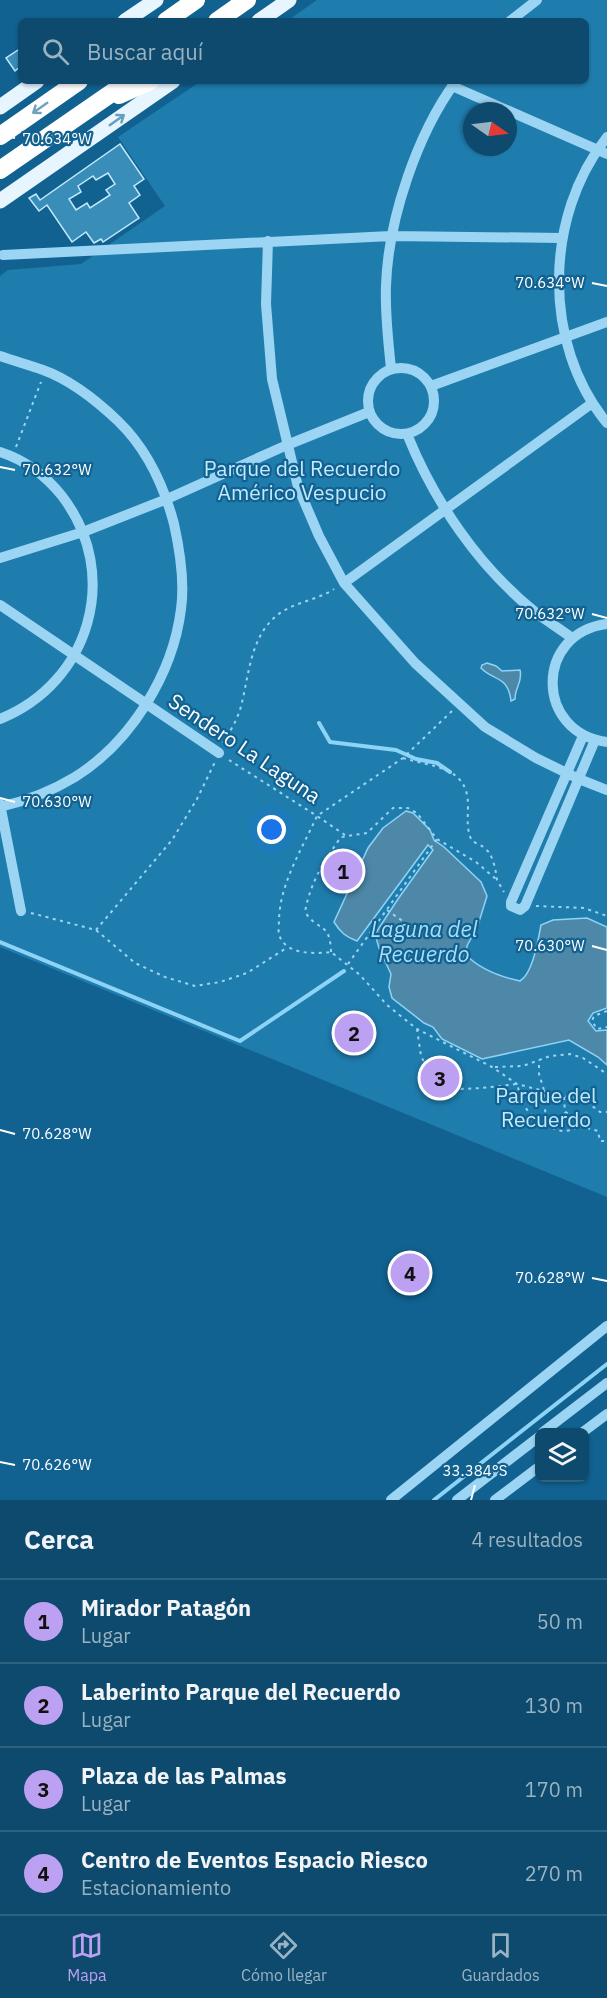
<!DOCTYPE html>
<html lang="es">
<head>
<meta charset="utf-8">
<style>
	:root { --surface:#0d4a6d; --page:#165172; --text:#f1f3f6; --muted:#9ab3c2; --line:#2d6280; --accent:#bca0f2 }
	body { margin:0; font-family:"IBM Plex Sans",sans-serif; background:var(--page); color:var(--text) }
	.controls { position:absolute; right:18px; bottom:18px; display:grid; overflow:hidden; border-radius:9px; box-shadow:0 2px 4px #0004 }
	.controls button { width:54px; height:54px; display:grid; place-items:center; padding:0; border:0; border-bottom:2px solid var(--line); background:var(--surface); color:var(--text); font:30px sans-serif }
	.compass { position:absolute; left:463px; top:102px; width:54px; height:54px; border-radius:50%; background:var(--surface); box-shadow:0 2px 4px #0004; rotate:104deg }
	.you { position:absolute; left:272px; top:830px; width:21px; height:21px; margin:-15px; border:4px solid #fff; border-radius:50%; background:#1a73e8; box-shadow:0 0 0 9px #1a73e833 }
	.badge { display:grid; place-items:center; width:39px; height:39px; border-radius:50%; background:var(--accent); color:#111; font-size:20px; font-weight:700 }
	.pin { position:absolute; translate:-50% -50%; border:3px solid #fff; box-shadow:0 2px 6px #0006 }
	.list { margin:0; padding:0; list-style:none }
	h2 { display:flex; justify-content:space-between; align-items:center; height:78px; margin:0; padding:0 24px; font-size:26px }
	h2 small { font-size:20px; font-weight:400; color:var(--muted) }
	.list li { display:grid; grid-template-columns:39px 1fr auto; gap:18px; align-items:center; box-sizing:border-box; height:84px; padding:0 24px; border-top:2px solid var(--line) }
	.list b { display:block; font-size:22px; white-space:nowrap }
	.list p { margin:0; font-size:20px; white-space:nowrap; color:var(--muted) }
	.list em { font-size:20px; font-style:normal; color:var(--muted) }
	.icon { flex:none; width:33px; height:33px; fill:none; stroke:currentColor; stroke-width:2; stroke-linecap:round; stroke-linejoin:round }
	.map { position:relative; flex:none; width:607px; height:1500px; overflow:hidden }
	.search { position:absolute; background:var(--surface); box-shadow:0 2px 4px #0004; left:18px; right:18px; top:18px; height:66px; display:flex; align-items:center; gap:15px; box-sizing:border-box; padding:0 21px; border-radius:9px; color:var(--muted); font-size:22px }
	.sheet { height:414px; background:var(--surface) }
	nav { display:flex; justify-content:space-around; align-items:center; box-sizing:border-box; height:84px; border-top:2px solid var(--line); background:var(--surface); font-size:16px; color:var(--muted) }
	nav a { display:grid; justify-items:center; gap:3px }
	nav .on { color:var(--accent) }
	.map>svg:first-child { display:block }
	.green { fill:#1f7dae; fill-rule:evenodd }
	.water { fill:#4d88a9; stroke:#8dd3f6; stroke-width:1.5 }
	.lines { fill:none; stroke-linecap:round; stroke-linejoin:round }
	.stream { stroke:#8dd3f6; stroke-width:4 }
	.building { fill:#398db9; stroke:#c3e9fd; stroke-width:1.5; fill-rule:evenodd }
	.path { stroke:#9cd5f3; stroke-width:2; stroke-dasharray:3 4.5; stroke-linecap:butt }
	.minor { stroke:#9cd5f3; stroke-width:10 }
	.major { stroke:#e7f5ff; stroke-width:15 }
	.highway { stroke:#fff; stroke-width:18 }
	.oneway { stroke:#70a1bd }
	.oneway2 { stroke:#679dbd }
	.ticks { fill:none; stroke:#fff; stroke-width:2 }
	.labels { text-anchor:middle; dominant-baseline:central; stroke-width:4.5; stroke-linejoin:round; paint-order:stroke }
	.park-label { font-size:21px; fill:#c3e9fd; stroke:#116291 }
	.street-label { font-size:21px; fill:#fff; stroke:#116291 }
	.water-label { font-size:22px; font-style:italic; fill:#a8defa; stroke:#116291 }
	.ticks-label { font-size:15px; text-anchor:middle; fill:#fff; stroke:#116291; stroke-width:4.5; stroke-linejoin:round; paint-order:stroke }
</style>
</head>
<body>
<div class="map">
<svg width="607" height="1500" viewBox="0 0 607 1500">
	<rect width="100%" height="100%" fill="#116291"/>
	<path class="green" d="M317,0H607V927L587,918L541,925C538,940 533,972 520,981C500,977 480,969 466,955L467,946L478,925L487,896L481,882L444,847L434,840L430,830L383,828L369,848L334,922C340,932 346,937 357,940L427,845L434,850L398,899L375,934L379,948L391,974L389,987L424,1023L433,1027L442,1039L482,1059L569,1040L598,1057L607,1065V1197L0,947V276L8,270L81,264L165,206L118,137L201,81H586V21H287ZM472,111H508V147H472Z
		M607,1008V1030L596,1031L588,1021L593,1013Z"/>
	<path class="water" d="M487,663L496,666L502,671L520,670C523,682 515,687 515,699L511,701C508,675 493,681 481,668L482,665Z
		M406,811L413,813L430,830L434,840L444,847L481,882L487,896L478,925L467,946L466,955C480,969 501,977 520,981C533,973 538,940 541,925L553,920L587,918L607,927V1008L593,1013L588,1021L596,1031L607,1030V1065L598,1057L569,1040L482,1059L442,1039L433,1027L424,1023L392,998L389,987L391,974L379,948L375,934L398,899L433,850L428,845L357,941C346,937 340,932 334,922L368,848L383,828Z"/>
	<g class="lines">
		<path class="stream" d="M319,723L330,742L396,750L416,759L437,763L450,772
			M0,942L240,1041L344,971
			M434,1500L607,1364"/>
	</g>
	<path class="building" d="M18,50L21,55V66L15,71L6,58Z
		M120,144L144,179L134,186L140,195L129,203L139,218L103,242L101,239L94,243L86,232L72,242L47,205L39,211L29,198L36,194L40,200ZM108,173L115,184L106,190L110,195L90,208L87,203L76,210L69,199L81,192L78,186L93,176L96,180Z"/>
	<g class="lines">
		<path class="path" d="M16,447L41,382
			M223,743C229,733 236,722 240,710C249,678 249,640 275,617C292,602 316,601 334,589
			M403,758C432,767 468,766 468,805C468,818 466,829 472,841L482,846L490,853L495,867L497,880L504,892
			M229,760L317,816C302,849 280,883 279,920C279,924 278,930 279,934C284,955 315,954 331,952L360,975L387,1005L417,1029L492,1067L517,1084L563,1096L583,1099L600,1112H607
			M345,835L317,816L403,758L453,710
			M536,906L584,908L607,916
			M387,910L411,927L405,934
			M31,913L96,930L135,963L165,977L195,986L220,982L247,973L288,947
			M96,930L172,840L197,799L215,762
			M331,952C330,921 319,933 305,912C310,883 324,861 341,837L367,833L393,808H408L417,813L437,839L476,862L497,880
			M348,964L437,839
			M607,1011L594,1016L592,1021L597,1029L607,1027
			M417,1029L421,1056L428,1070L443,1074L450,1084L461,1089L482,1088L517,1084C523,1105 525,1114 546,1124L544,1090L539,1074V1060
			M495,1067L523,1066L550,1056L570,1054L583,1058L607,1074
			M564,1097L565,1112L577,1117L580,1126L598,1131L600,1141H607
			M546,1124C559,1133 567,1133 580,1126"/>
		<path class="minor" d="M510,21L537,0
			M452,86L607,154
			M607,137C544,216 542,344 607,423
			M268,241L266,304L272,379L298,487L319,536L344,583L415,663L485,727L536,758L579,779L607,790
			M3,255L391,236L562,238
			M0,356C14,361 29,365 43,370C71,380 97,401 118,421C146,448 164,486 174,524C180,551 185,581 181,609C173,674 131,742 75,777C52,791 26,801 0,807
			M368 401a33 33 0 1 1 66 0a33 33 0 1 1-66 0Z
			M391,368C388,341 385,313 386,286C388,220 417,134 456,81
			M431,386L607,322
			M407,434C434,501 478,566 535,612C547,621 560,629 572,638
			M0,452C25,460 46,476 62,496C122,574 90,683 0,719
			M0,558L83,532L167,499L287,445L369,412
			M344,583L591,404
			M0,605L219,753
			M607,624C534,633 535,733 607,742
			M583,736L511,902V906L520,910L525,906L595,740
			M0,804L21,911
			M543,1432L607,1383
			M583,1432L607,1414
			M391,1500L607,1326
			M457,1500L540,1436
			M495,1500L540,1466"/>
		<path class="major" d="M125,21L156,0
			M259,21L289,0
			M0,107L37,81
			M0,201L173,81"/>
		<path class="highway" d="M166,21L196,0
			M217,21L247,0
			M119,95L150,81
			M0,136L79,81
			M0,170L129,81"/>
	</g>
	<defs><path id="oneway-shaft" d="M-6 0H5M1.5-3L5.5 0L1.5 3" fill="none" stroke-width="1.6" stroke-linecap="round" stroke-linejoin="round" transform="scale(1.5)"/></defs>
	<use class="oneway" href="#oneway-shaft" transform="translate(40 108) rotate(145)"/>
	<use class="oneway2" href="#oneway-shaft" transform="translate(117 120) rotate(-35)"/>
	<path class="ticks" d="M0,135L15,138M592,283L607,286M0,467L15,470M592,614L607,618M0,798L15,802M592,946L607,950M0,1130L15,1134M592,1278L607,1281M0,1462L15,1465M471,1500L475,1485"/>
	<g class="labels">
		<g class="park-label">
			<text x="302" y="468">Parque del Recuerdo<tspan x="302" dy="24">Américo Vespucio</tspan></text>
			<text x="546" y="1095">Parque del<tspan x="546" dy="24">Recuerdo</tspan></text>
		</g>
		<g class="street-label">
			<text transform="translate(245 748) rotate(34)">Sendero La Laguna</text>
		</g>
		<g class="water-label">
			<text x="424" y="928">Laguna del<tspan x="424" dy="25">Recuerdo</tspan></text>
		</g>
	</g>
	<g class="ticks-label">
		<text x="57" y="144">70.634°W</text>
		<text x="550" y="288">70.634°W</text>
		<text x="57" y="475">70.632°W</text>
		<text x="550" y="619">70.632°W</text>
		<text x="57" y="807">70.630°W</text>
		<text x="550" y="951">70.630°W</text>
		<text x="57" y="1139">70.628°W</text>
		<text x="550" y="1283">70.628°W</text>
		<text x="57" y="1470">70.626°W</text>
		<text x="475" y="1476">33.384°S</text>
	</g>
</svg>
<div class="controls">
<button><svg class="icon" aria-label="layers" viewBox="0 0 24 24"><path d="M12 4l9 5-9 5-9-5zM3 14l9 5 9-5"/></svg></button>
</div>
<svg class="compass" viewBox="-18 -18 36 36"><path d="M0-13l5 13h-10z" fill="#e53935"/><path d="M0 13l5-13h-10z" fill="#9ab3c2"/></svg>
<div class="you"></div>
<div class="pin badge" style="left:343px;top:871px">1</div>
<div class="pin badge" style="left:354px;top:1033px">2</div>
<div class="pin badge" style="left:440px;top:1078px">3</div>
<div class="pin badge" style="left:410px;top:1273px">4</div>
<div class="search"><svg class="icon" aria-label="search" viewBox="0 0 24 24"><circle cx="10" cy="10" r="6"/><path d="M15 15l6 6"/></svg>Buscar aquí</div>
</div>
<section class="sheet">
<h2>Cerca<small>4 resultados</small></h2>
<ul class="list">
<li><span class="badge">1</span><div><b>Mirador Patagón</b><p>Lugar</p></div><em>50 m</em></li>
<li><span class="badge">2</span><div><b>Laberinto Parque del Recuerdo</b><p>Lugar</p></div><em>130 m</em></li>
<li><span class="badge">3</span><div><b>Plaza de las Palmas</b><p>Lugar</p></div><em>170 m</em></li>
<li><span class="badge">4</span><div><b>Centro de Eventos Espacio Riesco</b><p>Estacionamiento</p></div><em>270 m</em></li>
</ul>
</section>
<nav>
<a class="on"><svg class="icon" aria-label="map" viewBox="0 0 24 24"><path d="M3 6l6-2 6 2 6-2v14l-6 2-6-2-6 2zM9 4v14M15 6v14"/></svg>Mapa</a>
<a><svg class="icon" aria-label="directions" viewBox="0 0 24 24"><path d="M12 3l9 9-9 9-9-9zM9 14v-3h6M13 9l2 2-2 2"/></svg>Cómo llegar</a>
<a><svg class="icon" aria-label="saved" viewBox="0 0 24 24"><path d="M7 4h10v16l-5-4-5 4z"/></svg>Guardados</a>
</nav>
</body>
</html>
